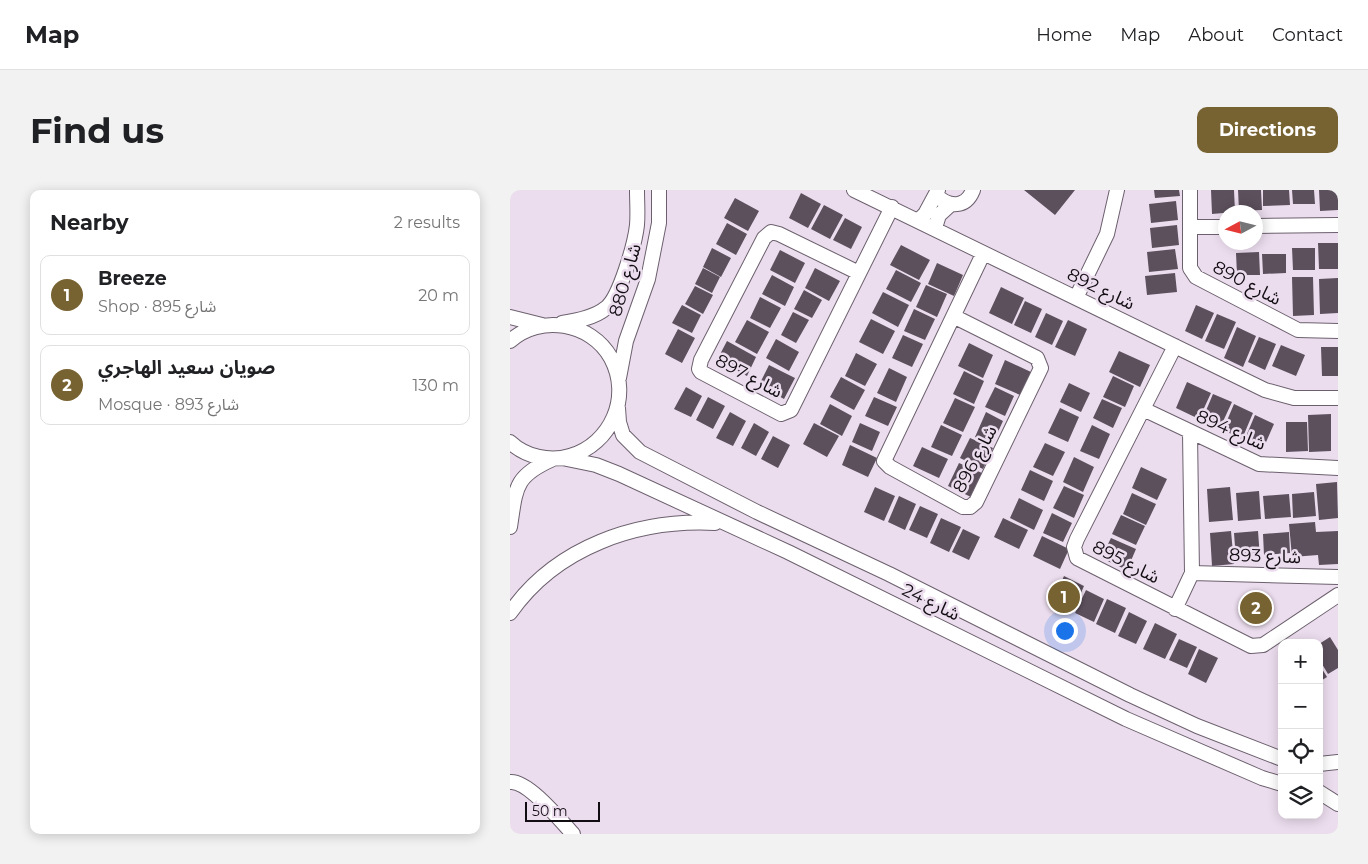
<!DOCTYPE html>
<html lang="en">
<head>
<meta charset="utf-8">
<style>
	:root { --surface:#fff; --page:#f2f2f2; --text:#202124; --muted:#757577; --line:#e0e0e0; --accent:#776231 }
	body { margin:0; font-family:Montserrat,"Noto Sans Arabic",sans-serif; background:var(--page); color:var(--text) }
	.controls { position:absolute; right:15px; bottom:15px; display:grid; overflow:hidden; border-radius:10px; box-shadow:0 2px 12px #0003 }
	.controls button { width:45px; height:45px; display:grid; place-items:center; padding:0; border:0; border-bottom:1px solid var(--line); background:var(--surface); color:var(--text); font:25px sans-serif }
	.compass { position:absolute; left:708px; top:15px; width:45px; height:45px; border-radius:50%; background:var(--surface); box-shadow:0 2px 12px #0003; rotate:263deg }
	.scale { position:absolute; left:15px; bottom:12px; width:75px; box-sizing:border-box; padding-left:5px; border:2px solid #120d13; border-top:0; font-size:14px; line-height:18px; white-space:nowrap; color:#120d13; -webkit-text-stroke:4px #ecddee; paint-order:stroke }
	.you { position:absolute; left:554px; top:440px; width:18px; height:18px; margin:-12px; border:4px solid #fff; border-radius:50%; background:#1a73e8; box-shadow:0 0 0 8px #1a73e833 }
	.badge { display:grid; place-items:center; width:32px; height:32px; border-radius:50%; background:var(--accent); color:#fff; font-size:16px; font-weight:700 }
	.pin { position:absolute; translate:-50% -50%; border:2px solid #fff; box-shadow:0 1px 5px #0006 }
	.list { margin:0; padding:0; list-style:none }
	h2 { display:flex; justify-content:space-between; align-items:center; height:65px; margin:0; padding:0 20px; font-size:21px }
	h2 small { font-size:16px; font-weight:400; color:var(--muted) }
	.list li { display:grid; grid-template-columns:32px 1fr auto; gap:15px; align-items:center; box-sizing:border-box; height:80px; margin:0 10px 10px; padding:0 10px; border:1px solid var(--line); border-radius:10px }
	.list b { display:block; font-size:19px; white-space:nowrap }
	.list p { margin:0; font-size:16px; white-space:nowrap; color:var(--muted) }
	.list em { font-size:16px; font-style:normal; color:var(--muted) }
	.icon { flex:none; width:28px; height:28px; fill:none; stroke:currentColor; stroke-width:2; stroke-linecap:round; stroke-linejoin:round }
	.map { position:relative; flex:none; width:828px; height:644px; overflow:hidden; border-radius:10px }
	header { display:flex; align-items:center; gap:30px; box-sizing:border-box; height:70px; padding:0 25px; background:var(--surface); border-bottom:1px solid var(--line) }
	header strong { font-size:24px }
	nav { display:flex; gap:28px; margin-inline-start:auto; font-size:18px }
	.intro { display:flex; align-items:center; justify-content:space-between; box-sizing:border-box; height:120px; padding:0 30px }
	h1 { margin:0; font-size:35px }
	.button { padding:12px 22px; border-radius:10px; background:var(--accent); color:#fff; font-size:18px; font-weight:700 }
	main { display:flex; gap:30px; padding:0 30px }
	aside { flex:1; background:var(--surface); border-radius:10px; box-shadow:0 2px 12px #0003 }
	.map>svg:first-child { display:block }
	.building { fill:#5c505d }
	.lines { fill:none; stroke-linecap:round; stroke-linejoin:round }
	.minor-casing { stroke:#6c606e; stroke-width:16 }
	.minor { stroke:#fff; stroke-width:14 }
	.labels { text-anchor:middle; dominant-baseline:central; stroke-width:5; stroke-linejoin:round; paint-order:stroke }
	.street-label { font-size:18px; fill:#120d13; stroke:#ecddee }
</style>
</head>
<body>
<header>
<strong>Map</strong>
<nav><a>Home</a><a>Map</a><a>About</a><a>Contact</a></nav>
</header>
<div class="intro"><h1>Find us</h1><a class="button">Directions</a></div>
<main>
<aside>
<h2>Nearby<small>2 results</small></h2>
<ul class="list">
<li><span class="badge">1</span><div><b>Breeze</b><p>Shop · شارع 895</p></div><em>20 m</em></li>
<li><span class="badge">2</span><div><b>صويان سعيد الهاجري</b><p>Mosque · شارع 893</p></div><em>130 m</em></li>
</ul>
</aside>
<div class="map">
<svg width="828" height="644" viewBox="0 0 828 644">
	<rect width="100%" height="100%" fill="#ecddee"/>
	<path class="building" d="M514,0H565L545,25Z
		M644,0H669L670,6L645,8Z
		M701,0H724L725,22L702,24Z
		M728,0H751L752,20L729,21Z
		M753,0H779L780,15L753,16Z
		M782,0H804L805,14H783Z
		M809,0H828V20L810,21Z
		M291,3L311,14L298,38L279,28Z
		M225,8L249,21L238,41L214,28Z
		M666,11L668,30L641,33L639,14Z
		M314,15L333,25L320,49L301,39Z
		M335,28L352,37L341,59L323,50Z
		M217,33L237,44L226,65L206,54Z
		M667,35L669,55L642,58L640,38Z
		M808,53H828V79H809Z
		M391,55L420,70L409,90L380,75Z
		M202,58L221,68L211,87L193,77Z
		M782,58H805V80H783Z
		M665,59L668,79L639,82L637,62Z
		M270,60L295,73L285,93L260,80Z
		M749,62L750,85H727L726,63Z
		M752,64H776V83L753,84Z
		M427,73L453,85L444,106L418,94Z
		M193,78L210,87L202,103L185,94Z
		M305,78L330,91L319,111L295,98Z
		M386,80L411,93L401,112L376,99Z
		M665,83L667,102L637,105L635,86Z
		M262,85L284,97L275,116L252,104Z
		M782,87H803L804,125L783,126Z
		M828,88V123L810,124L809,89Z
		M416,95L437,104L427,127L406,117Z
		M185,96L203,105L193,124L175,114Z
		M491,97L514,108L502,134L479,123Z
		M294,100L312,110L302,128L284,119Z
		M373,102L399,115L388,137L362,123Z
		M250,107L271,118L260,138L240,128Z
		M515,111L532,119L521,143L504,135Z
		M172,115L191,125L182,143L162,133Z
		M686,115L704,123L692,149L675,141Z
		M404,119L425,129L415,150L394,141Z
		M283,122L299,130L286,153L271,145Z
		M536,123L553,131L542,155L525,147Z
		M707,124L726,132L714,159L695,151Z
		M361,129L385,141L373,164L349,152Z
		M237,130L259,142L247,164L225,152Z
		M558,130L577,139L565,166L545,157Z
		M727,137L746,146L733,177L714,168Z
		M168,139L185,148L172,173L155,164Z
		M393,145L413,154L402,177L382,168Z
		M749,147L766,154L755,180L738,172Z
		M266,149L289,162L279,181L256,168Z
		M217,151L246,167L237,186L207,170Z
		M459,153L483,165L473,188L448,176Z
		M771,155L795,165L786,186L762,176Z
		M811,157H828V186H812Z
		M609,161L640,175L630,197L599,182Z
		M346,163L367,174L355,196L335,186Z
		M495,170L521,182L510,205L485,194Z
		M259,175L285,188L274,209L249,195Z
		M379,178L397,187L386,212L367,203Z
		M454,181L474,191L464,214L443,204Z
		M603,186L624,196L615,217L593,207Z
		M331,187L355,200L344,220L320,207Z
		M677,192L701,203L689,229L666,218Z
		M559,193L580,203L571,222L550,212Z
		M176,197L192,206L181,227L164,219Z
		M485,197L504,206L495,226L475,217Z
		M703,204L722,212L710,238L692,230Z
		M198,207L215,216L203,239L186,230Z
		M364,207L387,217L378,236L355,226Z
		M445,208L465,217L453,242L433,233Z
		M592,209L612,218L603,238L583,228Z
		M320,214L342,226L332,246L310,234Z
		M724,214L743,223L732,249L713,240Z
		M550,218L569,227L558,252L538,243Z
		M220,222L236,231L223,256L206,248Z
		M476,222L493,231L482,255L465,247Z
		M821,224V261L799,262L798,225Z
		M745,225L764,234L753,259L734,251Z
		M776,232H797L798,261L776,262Z
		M244,233L259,242L246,266L231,258Z
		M304,233L329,246L317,267L293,254Z
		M350,233L370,242L362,261L342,252Z
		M431,235L452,245L442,266L421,257Z
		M582,235L600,244L589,269L570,261Z
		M263,246L280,255L268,278L251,269Z
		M460,248L483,258L473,279L450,268Z
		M535,253L555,262L543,286L523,277Z
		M340,255L367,268L358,287L332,275Z
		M412,257L438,269L429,288L403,276Z
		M564,267L584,277L573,302L553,292Z
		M449,273L472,283L461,307L438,296Z
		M631,277L657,289L647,310L622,298Z
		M520,280L543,291L534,311L511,300Z
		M827,292L828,328L809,330L806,294Z
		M554,296L574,305L564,328L543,318Z
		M365,297L385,306L374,331L354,322Z
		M720,297L723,330L699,332L697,299Z
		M749,301L751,329L728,331L726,303Z
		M804,302L806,326L783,328L782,304Z
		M622,303L646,314L636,335L613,324Z
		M779,304L781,327L755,329L753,306Z
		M389,306L406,314L395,340L378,332Z
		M509,308L533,320L524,340L500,328Z
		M410,316L428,324L417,348L399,340Z
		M542,323L562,333L553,352L533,343Z
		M611,325L635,336L626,355L602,344Z
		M431,328L451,337L439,362L420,353Z
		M493,328L518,340L509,359L484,347Z
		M805,332L806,342L828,341V374L809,375L808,365L782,367L779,334Z
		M453,339L470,347L459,370L442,362Z
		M721,341L724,374L702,376L700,343Z
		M748,341L750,368L726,370L724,343Z
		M779,342L780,363L754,365L753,344Z
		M532,346L559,359L550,379L523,366Z
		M601,348L626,359L617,380L591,368Z
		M554,386L574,396L562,423L542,413Z
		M576,400L594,409L584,432L565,423Z
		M744,403L761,416L748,434L730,421Z
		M597,409L616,418L605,443L586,434Z
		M619,422L637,431L626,454L608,446Z
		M645,433L667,444L655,469L633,459Z
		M820,447L828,460V478L818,484L809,469V454Z
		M669,449L687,457L677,478L659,470Z
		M689,459L708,468L696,493L678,484Z
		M809,474L817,487L809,492Z"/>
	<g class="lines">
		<defs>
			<path id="minor" d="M344,0L755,200L784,208H828
				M680,0V78L686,87L788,140L828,141
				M426,5C439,18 456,18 463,0
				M408,31L415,24L428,0
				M746,36L828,35
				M680,37H716
				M425,38L429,25L440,15
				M349,83L269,44L261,42L254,48L191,170L189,179L191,182L271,224L281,220L382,17
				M566,108L597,44L607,0
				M0,127L32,135
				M445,127L527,168L531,178L466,312L460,317H453L380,277L374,271L473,64
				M52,133C66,131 84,128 96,118C110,107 125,53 127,35C128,24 127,12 127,0
				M0,151C30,124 81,132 101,168C122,207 101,254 60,266C40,272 16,267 0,252
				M665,156L567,349L564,357L567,368L741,456L753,455L828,405
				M109,188L116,151L138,89L149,33V0
				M108,218L109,232L113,245L130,262L247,322L379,384L620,505L687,536L772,569
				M633,219L749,274L828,278
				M680,243L682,383
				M52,268L86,275L109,284L278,362L616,529L752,588L772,594
				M0,337C6,298 4,286 43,269
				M665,419L682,383L828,387
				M0,423C46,357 127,329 205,333
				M809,574L828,572
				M0,592C18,590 51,631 63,644
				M809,602L828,614"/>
		</defs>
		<use href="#minor" class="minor-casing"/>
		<use href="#minor" class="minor"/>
	</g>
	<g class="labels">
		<g class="street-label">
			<text transform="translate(115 90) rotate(-74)">شارع 880</text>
			<text transform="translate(737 93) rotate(28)">شارع 890</text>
			<text transform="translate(591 99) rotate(26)">شارع 892</text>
			<text transform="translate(239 186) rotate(28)">شارع 897</text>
			<text transform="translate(721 240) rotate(24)">شارع 894</text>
			<text transform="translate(465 269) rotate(-62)">شارع 896</text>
			<text transform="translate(755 366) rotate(2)">شارع 893</text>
			<text transform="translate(616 372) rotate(27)">شارع 895</text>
			<text transform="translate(421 412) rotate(26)">شارع 24</text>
		</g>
	</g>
</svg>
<div class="controls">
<button>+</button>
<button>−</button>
<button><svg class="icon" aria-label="locate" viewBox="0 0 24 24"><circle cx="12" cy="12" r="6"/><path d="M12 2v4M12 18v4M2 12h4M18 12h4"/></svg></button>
<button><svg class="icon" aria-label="layers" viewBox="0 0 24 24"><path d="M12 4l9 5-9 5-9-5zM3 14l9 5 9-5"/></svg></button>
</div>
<svg class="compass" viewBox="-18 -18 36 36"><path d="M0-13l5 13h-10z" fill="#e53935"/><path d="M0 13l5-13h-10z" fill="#757577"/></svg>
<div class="scale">50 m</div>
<div class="you"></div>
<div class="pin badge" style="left:554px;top:407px">1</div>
<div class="pin badge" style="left:746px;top:418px">2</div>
</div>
</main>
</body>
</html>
